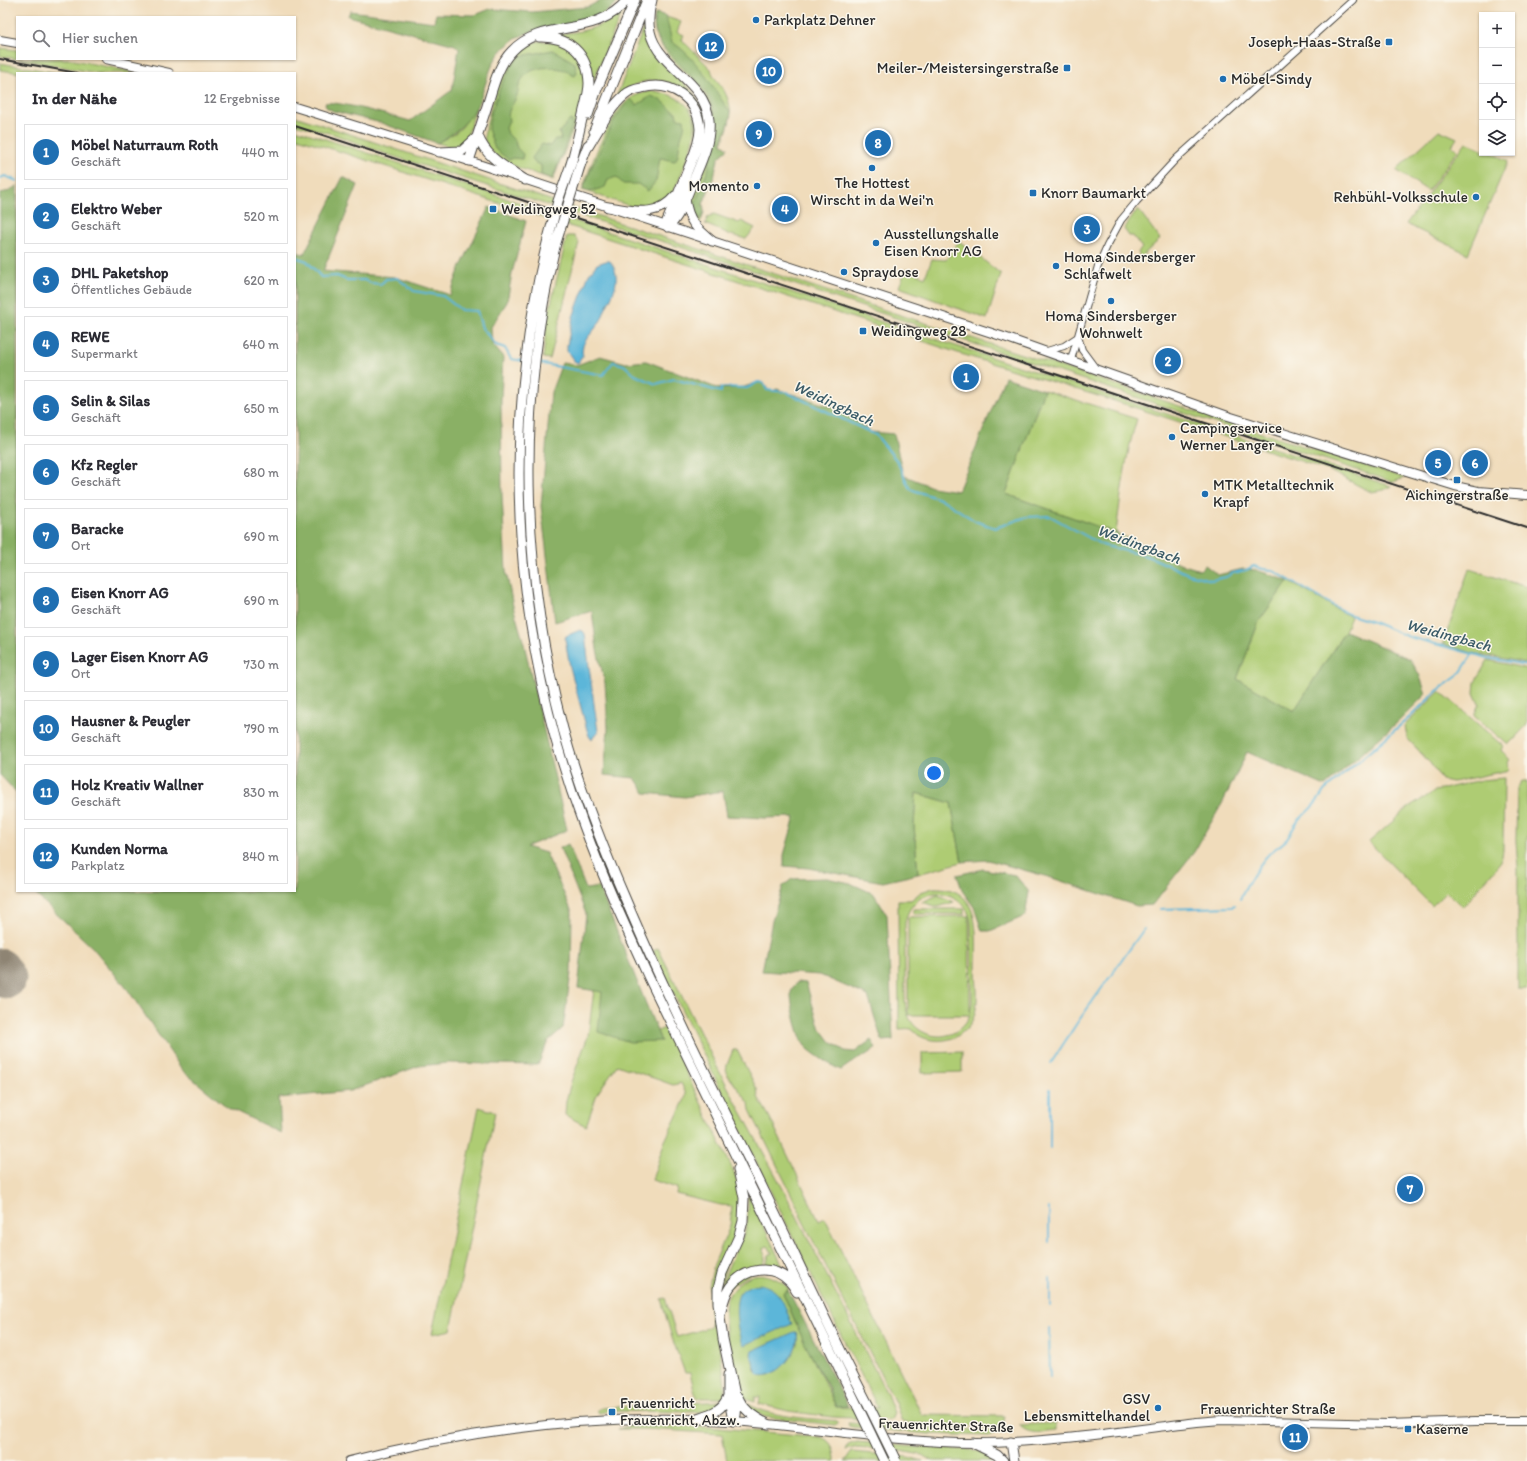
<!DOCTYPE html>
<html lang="de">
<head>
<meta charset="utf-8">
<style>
	:root { --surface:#fff; --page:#f2f2f3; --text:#2b2b33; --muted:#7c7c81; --line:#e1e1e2; --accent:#1f6fb2 }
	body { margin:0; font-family:Itim,sans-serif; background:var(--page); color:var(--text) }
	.controls { position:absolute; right:12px; top:12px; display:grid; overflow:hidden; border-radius:0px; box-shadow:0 1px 3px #0004 }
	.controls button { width:36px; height:36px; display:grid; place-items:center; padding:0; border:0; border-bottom:1px solid var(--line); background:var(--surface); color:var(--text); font:20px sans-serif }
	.you { position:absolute; left:934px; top:773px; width:14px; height:14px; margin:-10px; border:3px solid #fff; border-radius:50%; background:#1a73e8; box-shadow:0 0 0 6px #1a73e833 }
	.badge { display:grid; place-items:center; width:26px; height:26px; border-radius:50%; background:var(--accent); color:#fff; font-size:13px; font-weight:700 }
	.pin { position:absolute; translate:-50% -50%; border:2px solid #fff; box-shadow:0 1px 4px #0006 }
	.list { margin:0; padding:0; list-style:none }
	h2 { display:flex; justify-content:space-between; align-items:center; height:52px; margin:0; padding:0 16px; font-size:17px }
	h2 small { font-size:13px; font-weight:400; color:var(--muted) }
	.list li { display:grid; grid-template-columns:26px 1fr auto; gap:12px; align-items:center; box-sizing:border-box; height:56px; margin:0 8px 8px; padding:0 8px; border:1px solid var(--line); border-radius:0px }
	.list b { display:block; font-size:15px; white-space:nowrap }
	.list p { margin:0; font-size:13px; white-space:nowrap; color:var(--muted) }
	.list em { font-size:13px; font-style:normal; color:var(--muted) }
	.icon { flex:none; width:22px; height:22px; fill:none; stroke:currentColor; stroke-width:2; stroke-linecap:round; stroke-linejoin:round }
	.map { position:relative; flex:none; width:1527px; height:1461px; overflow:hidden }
	.search { position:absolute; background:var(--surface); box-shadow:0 1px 3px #0004; left:16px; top:16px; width:280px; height:44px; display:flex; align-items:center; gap:10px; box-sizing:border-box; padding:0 14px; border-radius:0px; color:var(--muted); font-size:15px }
	.panel { position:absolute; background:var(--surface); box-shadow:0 1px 3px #0004; left:16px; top:72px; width:280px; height:820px; border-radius:0px }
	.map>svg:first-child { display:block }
	.green { fill:#aecc73; stroke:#6c7c4f; fill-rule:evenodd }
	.forest { fill:#8ab065; stroke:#5a6e48 }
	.water { fill:#5cb6d9; stroke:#447082 }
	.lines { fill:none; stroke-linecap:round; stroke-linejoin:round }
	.stream { stroke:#5cb6d9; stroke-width:2 }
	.runway { stroke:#8e8473; stroke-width:41 }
	.minor-casing { stroke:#494641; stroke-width:8 }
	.major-casing { stroke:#494641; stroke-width:10 }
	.highway-casing { stroke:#494641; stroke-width:11 }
	.minor { stroke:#fff; stroke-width:6 }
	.major { stroke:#fff; stroke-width:8 }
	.highway { stroke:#fff; stroke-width:9 }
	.rail { stroke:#2b2b2b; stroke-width:2 }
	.highway-bridge-casing { stroke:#494641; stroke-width:11; stroke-linecap:butt }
	.highway-bridge { stroke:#fff; stroke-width:9 }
	.poi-dot { fill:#1f6fb2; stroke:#fbf7ec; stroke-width:1.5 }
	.labels { text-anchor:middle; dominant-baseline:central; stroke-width:3; stroke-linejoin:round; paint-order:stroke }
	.poi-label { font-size:15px; fill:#2b2b2b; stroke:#fbf7ec; text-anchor:start }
	.street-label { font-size:15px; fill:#2b2b2b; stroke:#fbf7ec }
	.water-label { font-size:16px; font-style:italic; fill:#3c5c68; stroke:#fbf7ec }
</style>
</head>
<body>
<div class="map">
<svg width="1527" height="1461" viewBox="0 0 1527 1461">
	<rect width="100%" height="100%" fill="#fbf7ec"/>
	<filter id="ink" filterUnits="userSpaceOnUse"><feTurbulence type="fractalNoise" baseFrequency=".025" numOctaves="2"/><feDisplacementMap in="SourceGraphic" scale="8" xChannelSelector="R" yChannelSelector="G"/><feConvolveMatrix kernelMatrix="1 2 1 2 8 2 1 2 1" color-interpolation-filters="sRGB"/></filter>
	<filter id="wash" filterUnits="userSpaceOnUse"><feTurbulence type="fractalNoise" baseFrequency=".012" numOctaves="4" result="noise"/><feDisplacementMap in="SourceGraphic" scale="16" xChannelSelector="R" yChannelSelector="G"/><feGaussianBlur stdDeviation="0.9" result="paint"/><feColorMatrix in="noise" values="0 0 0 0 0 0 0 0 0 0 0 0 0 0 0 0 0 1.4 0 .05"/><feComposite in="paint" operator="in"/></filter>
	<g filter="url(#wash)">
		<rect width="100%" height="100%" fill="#f0dcbb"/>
		<path class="green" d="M623,11L620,17L592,84C591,58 583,42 557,34C584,32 601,28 623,11Z
			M655,13L681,22L677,32L684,35L681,39L711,69C712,76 718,81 722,87C735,109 731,122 722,143L728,148L718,159L714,176L703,204L704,212L700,223C696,217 692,213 691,205C690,197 696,189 698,182C707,163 717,139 713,118C712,109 708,99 703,92C686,68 647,47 655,13Z
			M644,27C648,47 660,62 675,75C686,84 696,95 702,108C715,137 689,179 677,206L699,152L693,99C678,81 650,74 630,88C624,91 620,96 615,100Z
			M538,41L558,42L573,51L581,62L586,83L579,115L553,180C532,171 487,163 484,136C490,110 498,68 519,51C525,46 531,43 538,41Z
			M0,48L17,50V59L0,56Z
			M18,59H69L139,73H97Z
			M0,63L54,72L62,73H21L0,70Z
			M655,91C707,101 699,134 682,172C678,182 672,200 661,204C656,206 646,208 640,208C623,205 599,195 582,190C592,164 608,113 631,98C639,93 647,92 655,91Z
			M477,105L467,137L462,145L452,147L437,143L455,133L462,127Z
			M295,116L863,303L1105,381L1239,426L1405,478L1393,482L696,252L383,153L336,135L295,124Z
			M295,129L925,336L1391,486L1384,490L1371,492L1328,470L1124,404L961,354L899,333L295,137Z
			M1439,130L1457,138L1452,146L1458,150L1428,191L1396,170Z
			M1466,142L1482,149V153H1491L1508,161L1468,254L1406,224Z
			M1138,209L1160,239L1140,258L1138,252L1142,248L1133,236H1129L1124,229Z
			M714,214L739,223L741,221L755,228L746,239L731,235L705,224L708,217Z
			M567,236H574L579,242L550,359L543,358L547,320Z
			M959,241L1001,274L987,319L899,287L906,269L925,277L932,259L946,260Z
			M1044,390L1137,419C1125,456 1121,495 1116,533L1006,494Z
			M1469,569L1527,587V663L1473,653L1443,644Z
			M1288,581L1351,617L1345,631L1294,711L1237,679L1259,621Z
			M1488,660L1527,669V725L1508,745L1474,715L1479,704L1474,693L1475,682Z
			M1440,691L1503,746L1501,750L1510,760L1508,762L1509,770L1453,782L1442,780L1430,763L1407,738L1405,725Z
			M1504,778L1503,850L1501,862L1463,907L1446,892L1432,906L1369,842L1407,809L1435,791L1481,780Z
			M1522,781H1527V989H1518V868L1516,841L1517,788Z
			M916,793L951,803L962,862L918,874L914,826Z
			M933,888C983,886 976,935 976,968C976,984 980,1004 973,1019C969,1027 961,1035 953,1038C942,1042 928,1041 918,1035C916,1033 913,1030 911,1029C908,1028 902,1029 899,1029L898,900H911L921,892ZM936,893C955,893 970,906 971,925L972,1003L970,1013L969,916L908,917V1015H970C965,1026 955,1035 942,1036C928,1037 913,1029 908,1015C904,1005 905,993 905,982C905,963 905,943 905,924C907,907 919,895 936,893Z
			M938,895L954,902L938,907L922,902Z
			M913,909H964V914H913Z
			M658,948L718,1069L782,1187L887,1394L894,1413L891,1420L832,1417L788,1411L759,1404L760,1397H755V1402L742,1398C735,1381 719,1315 727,1299C732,1289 740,1280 751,1276C764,1271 780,1279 789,1289L783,1293L796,1324L836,1407L878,1408L844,1341L674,994L653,951ZM797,1335V1345L778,1370L755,1371L751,1352Z
			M594,990L602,991L661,1041L657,1031L665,1028L734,1172L740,1191L741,1216L715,1301V1318L725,1384L724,1398H698L695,1393L690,1373H685L672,1338L661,1299L665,1298L677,1337L711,1327L709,1286L714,1264L730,1226L732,1206L721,1205L676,1194L677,1188L652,1180L664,1143L685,1099L686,1094L681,1083L673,1085L617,1065L597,1094L586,1126L565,1115L566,1101L571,1082L588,1036Z
			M733,1050H737L757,1089L758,1097L770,1118L819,1221L825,1218L922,1415L1004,1416L1001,1427L905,1423L902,1422L896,1405L887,1386L800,1215L801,1214L750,1110L749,1103L726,1073L727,1065Z
			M962,1052V1072L922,1073V1053Z
			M479,1107L495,1112L451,1330L432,1334Z
			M748,1194L789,1279L766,1266L769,1255L772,1253L769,1247L767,1246L764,1248L765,1260L763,1265L723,1291C720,1278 739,1246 745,1231C749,1219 748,1206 748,1194Z
			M722,1401L709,1411L699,1412L609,1411L599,1413L597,1410L602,1408Z
			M745,1402C768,1418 809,1418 837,1421L839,1423L835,1425L766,1417L753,1411Z
			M848,1423L997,1431V1432L989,1436L928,1434L853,1427L849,1426Z
			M1056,1423V1431C1043,1432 1029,1436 1019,1425Z
			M634,1425L707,1427L821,1437C832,1441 835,1450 835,1461H727L722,1434L648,1429H618Z
			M857,1442L927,1448L975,1450L989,1455L998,1461H932L922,1455L900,1451L858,1447L846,1450L848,1445Z
			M852,1452L908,1457L923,1461H845Z"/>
		<path class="forest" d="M601,0L619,1C613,6 608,12 602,15C572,32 534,19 504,48C488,64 487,86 477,106C467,124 455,133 437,143L381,123L333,111L326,107L325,103C335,100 396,117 410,121L452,90L459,49L455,45L348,16L350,11L434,22L436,14L475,15L490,9L532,12L588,7Z
			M656,13L666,16L672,42C696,57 715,90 731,114L728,126L721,143L728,148L718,159L714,176L703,204L704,212L702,219L695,216L692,210L708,170L710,155L716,132L714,114L710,100L705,91L662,45C656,35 652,25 656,13Z
			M553,50L575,63L577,73L575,76L570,74L568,71C552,66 529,64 520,83C518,87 519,91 517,95C514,105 506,109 509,121L506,128L508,134L515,141L517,148L523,154L522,159L513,158L509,160L495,149L488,129L491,113L501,85L509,72L510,67L520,56Z
			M651,96C656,98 662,100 666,104C670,108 671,110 676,112L677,118L684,119C686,128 682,132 680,142C678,150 680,153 675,161C669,161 666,158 660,158L656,181L648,191L638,184H623L616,177L608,180L605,187C596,190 591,192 583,189C585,182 589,178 590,171L614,120L625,105L631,99L637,105Z
			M570,120L572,121L573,124L553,178H549L541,175V165L535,163L532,158L542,144L550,146L555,139H561L559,132Z
			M343,177L358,185L323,271L395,277L450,295L458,273L489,207L526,221L512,273L507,302L491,327L492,344L503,357L501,400L502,495L506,571L513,606L524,644L567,830L526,847L546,853L572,912L571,973L563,1028L548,1041L538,1065L448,1063L419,1066L350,1091L279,1098L281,1133L227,1107L183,1071L128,990L93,948L32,891H295V252L304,254Z
			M17,185V793L0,775V193L10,191Z
			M600,356L626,363L646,361L719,389L744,387L759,382L764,383L768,390L773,391L777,389L841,410L871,432L894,434L903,475L932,487L958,491L1005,377L1044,390L1006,494L1116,533L1184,565L1200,570L1205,565L1218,575L1243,569L1256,570L1288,581L1259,621L1237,679L1294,711L1345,631L1410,659L1419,674L1426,694L1400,720L1325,786L1247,752L1223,802L1194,852L1152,905L1137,906L1052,878L988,860L962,862L951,803L916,793L914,826L918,874L883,882L808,868L784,866V855L795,817L765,818L727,816L723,791L685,797L645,793L635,778L604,775L608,729L605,683L597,650L592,611L555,622L541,506L551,392L562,363L577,365Z
			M568,844L586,889L599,887L661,1041L630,1042L598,1032L602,992L578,988L586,914L560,848Z
			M983,869L1015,875L1029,892L1025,916L990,931H982L974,907L963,892L957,875Z
			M827,878L850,883L874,894L887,915L893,1040L882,1041L868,996L820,975L762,971L772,921L783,886L792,879Z
			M797,982L806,983L819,1026L831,1042L845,1051L855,1052L871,1040L876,1048C865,1057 852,1061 841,1070C833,1067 810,1052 805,1046C799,1038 790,1002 791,992C792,989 796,985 797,982Z
			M788,1290L848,1406L836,1407L828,1387L804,1342L783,1293Z"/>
		<path class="water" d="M606,261H610C623,278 613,294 605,310C603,315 602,320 598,324C592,335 579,342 583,356L578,363L574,361L567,351V345L573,317L589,274L597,264Z
			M580,630L583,631L585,634C589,666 593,699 598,731V733L594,736L592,740L589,736L587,730L570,667L565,639L566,636Z
			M759,1284C782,1288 784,1306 792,1324L744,1345C737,1338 733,1302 740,1293C744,1287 752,1285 759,1284Z
			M794,1332H796C804,1348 774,1384 757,1374L751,1355L752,1351Z"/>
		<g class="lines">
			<path class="stream" d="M0,178L5,176L17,181
				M295,257L307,261L321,277L337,276L347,280H364L371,283L381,284L386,279L397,278L414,291L443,296L461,310L477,311L482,328L496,345L505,348L511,359L524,361
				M538,363L603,375L613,362L624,365L635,375L656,384L674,379L721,392V388L725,387L747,388L758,382L763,383L767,390C774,391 779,391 786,392L876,435L897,461L910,489L943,500L975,521L995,528L1026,517L1050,516L1102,545L1150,557L1188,574L1212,580L1226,577L1233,573L1246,570L1254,566L1263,569L1272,570L1348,614L1373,622L1409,637L1488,658L1527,665
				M1240,899C1248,883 1256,868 1268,855C1273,849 1282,845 1287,839C1291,834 1293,827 1298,821C1307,812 1318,803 1324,791L1411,716L1437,691L1459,675L1472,655
				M1160,909L1232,907L1234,905
				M1051,1063L1077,1023L1144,929
				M1050,1148V1089
				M1049,1208V1242
				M1050,1278V1306
				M1049,1328L1050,1377"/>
			<path class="runway" d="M0,969L6,978"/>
		</g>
	</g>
	<g filter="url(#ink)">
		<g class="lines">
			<defs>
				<path id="minor" d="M1078,336L1082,350L1096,369
					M1047,351L1064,346L1076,338
					M1071,360L1098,266L1107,246L1121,220L1137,201L1176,159L1353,0"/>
				<path id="major" d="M0,40L17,43
					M106,59L169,73
					M295,107L469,161L1010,339L1228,416L1455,486L1478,491L1527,495
					M349,1461C474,1429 602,1412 731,1421C813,1426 893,1443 975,1443C1050,1443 1123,1431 1197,1422L1221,1420L1388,1424L1476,1421H1527"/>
				<path id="highway" d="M652,0C633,64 704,70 709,120C711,141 702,160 694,179C687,194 681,216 668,227
					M539,37C568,36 588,53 589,83C589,92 586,102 584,110C580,128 576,147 571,164
					M588,115L597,89L635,0
					M594,131L647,0
					M478,136C487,159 505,166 525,180
					M586,150C597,133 609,108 625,95C629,91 636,89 642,88C670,80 698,98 700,129C700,144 692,159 687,172C680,189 674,205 667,221L668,227
					M439,152L462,151L476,138
					M469,161C475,143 481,125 487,106C493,87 498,65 512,51C542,18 595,39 627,0
					M580,166L588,145
					M685,199C688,221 696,228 712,241
					M608,207C633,210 656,219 675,196
					M548,239C499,436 513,637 584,826C603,878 626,928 649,978L858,1407
					M556,243C517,402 521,571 563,729C579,787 601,843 625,898C662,986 704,1071 747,1156C789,1240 826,1325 870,1408
					M721,1311C723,1303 725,1294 730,1287C744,1268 773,1263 790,1282C793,1285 795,1289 797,1292
					M728,1375V1394L733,1421
					M738,1397C743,1410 755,1418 768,1424
					M694,1419C709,1414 722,1412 728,1396
					M733,1421L736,1415L737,1404L723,1339L718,1303V1289L722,1273L739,1236L743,1221L744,1198L738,1169
					M1011,1442L1014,1461
					M973,1443L997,1455L1003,1461"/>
			</defs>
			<use href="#minor" class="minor-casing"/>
			<use href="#major" class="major-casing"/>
			<use href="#highway" class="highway-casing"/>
			<use href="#minor" class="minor"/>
			<use href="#major" class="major"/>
			<use href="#highway" class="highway"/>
			<path class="rail" d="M0,59L77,73
				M295,126L1527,528"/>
			<defs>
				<path id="highway-bridge" d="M548,239L558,201L571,164
					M556,243L580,166
					M858,1407L884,1461
					M870,1408L896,1461"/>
			</defs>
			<use href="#highway-bridge" class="highway-bridge-casing"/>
			<use href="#highway-bridge" class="highway-bridge"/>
		</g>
	</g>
	<g class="poi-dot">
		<circle cx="756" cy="20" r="4"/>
		<rect x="1385" y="38" width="8" height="8" rx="2"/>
		<rect x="1063" y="64" width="8" height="8" rx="2"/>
		<circle cx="1223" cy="79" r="4"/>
		<circle cx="872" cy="168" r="4"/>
		<circle cx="757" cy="186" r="4"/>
		<rect x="1029" y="189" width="8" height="8" rx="2"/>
		<circle cx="1476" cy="197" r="4"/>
		<rect x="489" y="205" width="8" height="8" rx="2"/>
		<circle cx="876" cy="243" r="4"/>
		<circle cx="1056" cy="266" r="4"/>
		<circle cx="844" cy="272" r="4"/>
		<circle cx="1111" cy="301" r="4"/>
		<rect x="859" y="327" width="8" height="8" rx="2"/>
		<circle cx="1172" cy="437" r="4"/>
		<rect x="1453" y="476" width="8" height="8" rx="2"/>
		<circle cx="1205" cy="494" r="4"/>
		<circle cx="1158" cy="1408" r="4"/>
		<rect x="608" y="1408" width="8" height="8" rx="2"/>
		<rect x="1404" y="1425" width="8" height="8" rx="2"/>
	</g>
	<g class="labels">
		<g class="poi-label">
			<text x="764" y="20">Parkplatz Dehner</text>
			<text x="1381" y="42" text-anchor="end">Joseph-Haas-Straße</text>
			<text x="1059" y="68" text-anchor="end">Meiler-/Meistersingerstraße</text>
			<text x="1231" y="79">Möbel-Sindy</text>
			<text x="872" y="183" text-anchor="middle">The Hottest<tspan x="872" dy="17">Wirscht in da Wei'n</tspan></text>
			<text x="749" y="186" text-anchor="end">Momento</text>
			<text x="1041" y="193">Knorr Baumarkt</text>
			<text x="1468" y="197" text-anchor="end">Rehbühl-Volksschule</text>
			<text x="501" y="209">Weidingweg 52</text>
			<text x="884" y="234">Ausstellungshalle<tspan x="884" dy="17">Eisen Knorr AG</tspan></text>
			<text x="1064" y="257">Homa Sindersberger<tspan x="1064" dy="17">Schlafwelt</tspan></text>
			<text x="852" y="272">Spraydose</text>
			<text x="1111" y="316" text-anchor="middle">Homa Sindersberger<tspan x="1111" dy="17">Wohnwelt</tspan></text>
			<text x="871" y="331">Weidingweg 28</text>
			<text x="1180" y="428">Campingservice<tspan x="1180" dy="17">Werner Langer</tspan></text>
			<text x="1213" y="485">MTK Metalltechnik<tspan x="1213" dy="17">Krapf</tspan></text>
			<text x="1457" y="495" text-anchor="middle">Aichingerstraße</text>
			<text x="1150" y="1399" text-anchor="end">GSV<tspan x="1150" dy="17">Lebensmittelhandel</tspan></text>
			<text x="620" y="1403">Frauenricht<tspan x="620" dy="17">Frauenricht, Abzw.</tspan></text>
			<text x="1416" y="1429">Kaserne</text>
		</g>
		<g class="street-label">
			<text x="1268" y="1409">Frauenrichter Straße</text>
			<text transform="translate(946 1425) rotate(2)">Frauenrichter Straße</text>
		</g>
		<g class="water-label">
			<text transform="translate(834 403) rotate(25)">Weidingbach</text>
			<text transform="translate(1139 544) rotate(20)">Weidingbach</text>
			<text transform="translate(1449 635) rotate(15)">Weidingbach</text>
		</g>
	</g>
</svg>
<div class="controls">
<button>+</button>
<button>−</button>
<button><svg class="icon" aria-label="locate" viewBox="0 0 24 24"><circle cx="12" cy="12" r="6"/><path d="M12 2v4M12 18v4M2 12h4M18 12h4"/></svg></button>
<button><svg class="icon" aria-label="layers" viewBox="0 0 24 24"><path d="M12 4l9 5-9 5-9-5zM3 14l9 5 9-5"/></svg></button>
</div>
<div class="you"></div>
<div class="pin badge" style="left:966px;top:377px">1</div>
<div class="pin badge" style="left:1168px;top:361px">2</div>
<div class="pin badge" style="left:1087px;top:229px">3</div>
<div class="pin badge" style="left:785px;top:209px">4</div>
<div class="pin badge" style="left:1438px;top:463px">5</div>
<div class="pin badge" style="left:1475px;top:463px">6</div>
<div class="pin badge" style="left:1410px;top:1189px">7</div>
<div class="pin badge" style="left:878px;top:143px">8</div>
<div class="pin badge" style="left:759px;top:134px">9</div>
<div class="pin badge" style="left:769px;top:71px">10</div>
<div class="pin badge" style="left:1295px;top:1437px">11</div>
<div class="pin badge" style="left:711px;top:46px">12</div>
<div class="search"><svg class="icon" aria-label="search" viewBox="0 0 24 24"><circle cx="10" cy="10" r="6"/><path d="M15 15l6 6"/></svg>Hier suchen</div>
<section class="panel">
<h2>In der Nähe<small>12 Ergebnisse</small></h2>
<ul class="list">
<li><span class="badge">1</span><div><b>Möbel Naturraum Roth</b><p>Geschäft</p></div><em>440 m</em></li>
<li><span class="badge">2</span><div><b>Elektro Weber</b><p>Geschäft</p></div><em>520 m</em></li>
<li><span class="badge">3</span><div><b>DHL Paketshop</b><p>Öffentliches Gebäude</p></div><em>620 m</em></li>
<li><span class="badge">4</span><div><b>REWE</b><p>Supermarkt</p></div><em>640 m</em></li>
<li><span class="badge">5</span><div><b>Selin &amp; Silas</b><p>Geschäft</p></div><em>650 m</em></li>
<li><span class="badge">6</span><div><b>Kfz Regler</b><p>Geschäft</p></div><em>680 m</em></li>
<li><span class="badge">7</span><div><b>Baracke</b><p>Ort</p></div><em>690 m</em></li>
<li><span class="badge">8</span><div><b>Eisen Knorr AG</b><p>Geschäft</p></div><em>690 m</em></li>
<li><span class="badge">9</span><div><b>Lager Eisen Knorr AG</b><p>Ort</p></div><em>730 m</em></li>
<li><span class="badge">10</span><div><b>Hausner &amp; Peugler</b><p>Geschäft</p></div><em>790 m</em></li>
<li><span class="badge">11</span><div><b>Holz Kreativ Wallner</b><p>Geschäft</p></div><em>830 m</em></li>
<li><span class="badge">12</span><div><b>Kunden Norma</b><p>Parkplatz</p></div><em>840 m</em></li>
</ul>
</section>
</div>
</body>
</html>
